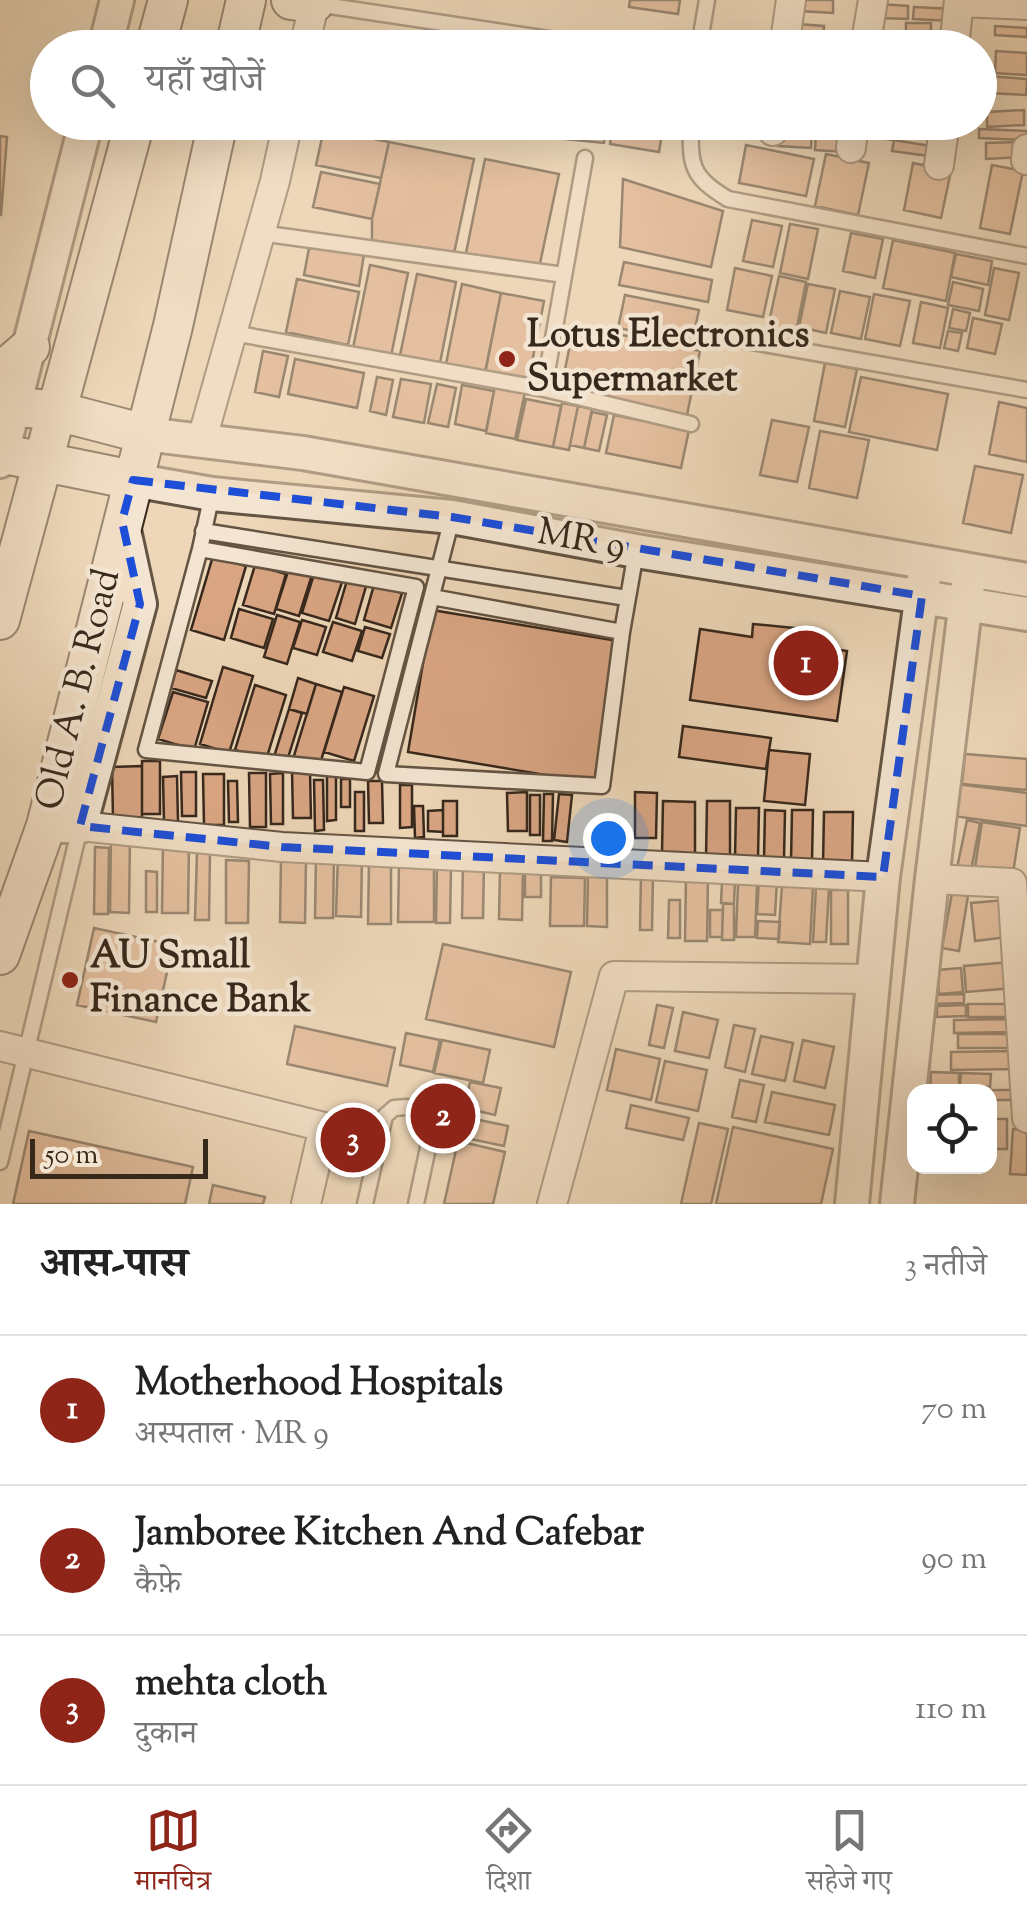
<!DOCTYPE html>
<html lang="hi">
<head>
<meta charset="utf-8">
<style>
	:root { --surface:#fff; --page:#f2f2f2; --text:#222; --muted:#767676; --line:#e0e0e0; --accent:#8f2418 }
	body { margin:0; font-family:"Sorts Mill Goudy","Noto Serif Devanagari",serif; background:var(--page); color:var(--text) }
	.controls { position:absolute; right:30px; bottom:30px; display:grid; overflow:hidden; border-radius:20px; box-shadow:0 10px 40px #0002 }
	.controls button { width:90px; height:90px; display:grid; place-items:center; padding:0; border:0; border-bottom:2px solid var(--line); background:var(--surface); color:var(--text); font:50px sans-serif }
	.scale { position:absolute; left:30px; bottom:25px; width:178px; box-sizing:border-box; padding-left:10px; border:5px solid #37281c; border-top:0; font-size:28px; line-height:35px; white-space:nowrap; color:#37281c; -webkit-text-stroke:8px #f3e5d1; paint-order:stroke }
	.you { position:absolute; left:608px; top:838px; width:35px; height:35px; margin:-25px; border:8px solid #fff; border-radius:50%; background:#1a73e8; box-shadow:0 0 0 15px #1a73e833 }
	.badge { display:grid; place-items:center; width:65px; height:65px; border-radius:50%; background:var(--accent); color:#fff; font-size:32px; font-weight:700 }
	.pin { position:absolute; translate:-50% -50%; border:5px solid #fff; box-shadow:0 2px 10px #0006 }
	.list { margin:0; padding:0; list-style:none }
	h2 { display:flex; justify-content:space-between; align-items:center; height:130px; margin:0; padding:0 40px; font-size:42px }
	h2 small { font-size:32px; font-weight:400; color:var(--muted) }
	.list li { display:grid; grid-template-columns:65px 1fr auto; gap:30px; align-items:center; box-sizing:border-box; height:150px; padding:0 40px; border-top:2px solid var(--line) }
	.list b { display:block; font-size:38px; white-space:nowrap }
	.list p { margin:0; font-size:32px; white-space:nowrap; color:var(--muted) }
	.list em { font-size:32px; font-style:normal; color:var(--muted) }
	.icon { flex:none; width:55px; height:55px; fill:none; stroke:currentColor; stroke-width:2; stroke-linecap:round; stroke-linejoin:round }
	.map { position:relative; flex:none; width:1027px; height:1204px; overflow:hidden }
	.search { position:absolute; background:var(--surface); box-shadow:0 10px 40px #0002; left:30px; right:30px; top:30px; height:110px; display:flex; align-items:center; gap:25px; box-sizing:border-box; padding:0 35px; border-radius:55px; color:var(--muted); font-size:38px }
	.sheet { height:580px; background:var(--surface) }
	nav { display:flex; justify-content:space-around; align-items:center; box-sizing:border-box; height:140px; border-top:2px solid var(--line); background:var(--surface); font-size:28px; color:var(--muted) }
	nav a { display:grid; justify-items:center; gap:5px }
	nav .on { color:var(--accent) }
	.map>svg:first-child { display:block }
	.building { fill:#d9a583; stroke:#37281c; stroke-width:2.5 }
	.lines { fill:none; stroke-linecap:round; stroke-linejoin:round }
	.service-casing { stroke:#645443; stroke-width:19 }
	.minor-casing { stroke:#645443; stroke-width:32 }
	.tertiary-casing { stroke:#645443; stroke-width:38 }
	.secondary-casing { stroke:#37281c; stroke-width:42 }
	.service { stroke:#f3e5d1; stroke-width:14 }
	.minor { stroke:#f3e5d1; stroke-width:28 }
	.tertiary { stroke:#f3e5d1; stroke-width:32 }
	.secondary { stroke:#f3e5d1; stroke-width:38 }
	.marked { fill:none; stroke:#1d4ed8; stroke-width:8; stroke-dasharray:20 12; stroke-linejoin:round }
	.poi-dot { fill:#8f2418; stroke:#f3e5d1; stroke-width:4 }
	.labels { text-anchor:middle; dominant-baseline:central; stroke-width:9; stroke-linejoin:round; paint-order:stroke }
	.poi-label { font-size:38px; font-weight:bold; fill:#37281c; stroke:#f3e5d1; text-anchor:start }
	.street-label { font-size:38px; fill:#37281c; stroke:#f3e5d1 }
</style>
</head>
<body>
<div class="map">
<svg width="1027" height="1204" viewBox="0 0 1027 1204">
	<rect width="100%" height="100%" fill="#edd7b8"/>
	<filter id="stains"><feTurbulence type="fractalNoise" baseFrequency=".002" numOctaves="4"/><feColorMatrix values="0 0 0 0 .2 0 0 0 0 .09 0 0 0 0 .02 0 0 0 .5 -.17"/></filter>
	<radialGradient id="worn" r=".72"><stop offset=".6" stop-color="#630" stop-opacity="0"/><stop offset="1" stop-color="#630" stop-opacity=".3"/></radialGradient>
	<path class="building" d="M630,0H680L678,14L629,7Z
		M799,0H833V13L799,11Z
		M879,4L908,6V19L878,18Z
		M914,7L953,9V21L913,19Z
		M906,23H931V36H906Z
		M798,24L824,26L823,41L797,39Z
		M995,26L1027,28V37L995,35Z
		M996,51L1027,53V75L995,73Z
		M987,76L1027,79L1026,95L986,93Z
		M1024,110V125L987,127V112Z
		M565,122H606L604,143L564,139Z
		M613,122H664L659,152L610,144Z
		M857,122L896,126L894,140L855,135Z
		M779,127L812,130L811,148L778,146Z
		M324,129L389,142L381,178L316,165Z
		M979,129L1027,131L1026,140L979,138Z
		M816,132L847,133L846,152L815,150Z
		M0,136L7,137L1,215H0Z
		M894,140L937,147L936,157L892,151Z
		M389,142L474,159L453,258L372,240V219Z
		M1022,142L1023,157L986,159V143Z
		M746,145L814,159L806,196L739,183Z
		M826,154L869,163L858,215L815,206Z
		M485,159L559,174L539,268L466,253Z
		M913,163L951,171L941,218L904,210Z
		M992,165L1023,171L1010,234L980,228Z
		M321,172L380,184L372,219L313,207Z
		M623,179L723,211L711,267L620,247Z
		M752,220L782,226L773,267L743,261Z
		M790,224L818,229L808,279L780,273Z
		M851,233L883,239L875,278L843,271Z
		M893,240L955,253L946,301L883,288Z
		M309,248L364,254L359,286L304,275Z
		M956,254L992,261L988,285L951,277Z
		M624,262L712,280L708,302L619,285Z
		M370,265L408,273L390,361L352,353Z
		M735,268L772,276L763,317L727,310Z
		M994,268L1019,273L1009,320L985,315Z
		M417,274L456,282L439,368L399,360Z
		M779,276L806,282L796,332L768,327Z
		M297,279L359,292L348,345L286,332Z
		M953,282L983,289L979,311L948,305Z
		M462,284L501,293L485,372L446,364Z
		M808,284L835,289L826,333L799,327Z
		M840,291L870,297L861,339L831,333Z
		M501,293L544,301L528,383L485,374Z
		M874,294L910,301L900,346L865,339Z
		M625,295L699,310L692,342L618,328Z
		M921,302L948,308L940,348L913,343Z
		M953,309L970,313L966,331L949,328Z
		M973,318L1002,324L995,354L967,348Z
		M574,325L700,351L687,415L561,389Z
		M948,331L962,333L958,351L944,348Z
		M263,351L288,356L279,397L255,392Z
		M295,359L364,373L357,408L288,394Z
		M825,363L857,369L845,427L814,421Z
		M377,377L393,380L386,415L370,411Z
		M861,377L948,394L937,450L849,432Z
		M401,379L431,384L424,423L393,417Z
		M437,384L456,388L448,427L428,423Z
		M462,385L494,391L486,431L455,424Z
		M495,386L525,392L515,439L486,433Z
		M526,399L561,406L553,447L517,440Z
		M999,402L1027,408V462L989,454Z
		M562,403L578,406L569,450L553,447Z
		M578,406L592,409L584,448L570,445Z
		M592,412L607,415L599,451L584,448Z
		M614,415L689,430L681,468L606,453Z
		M772,420L809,427L797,482L760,475Z
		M820,431L869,440L857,498L809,488Z
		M975,466L1023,475L1011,533L963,523Z
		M213,556L246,566L224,640L191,630Z
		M255,565L286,574L274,614L243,605Z
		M289,568L312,575L299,616L276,609Z
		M315,571L343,579L329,621L302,613Z
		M348,577L367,583L355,624L336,618Z
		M374,585L402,593L391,628L364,620Z
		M239,609L273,619L264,648L231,638Z
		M432,610L618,641L594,783L408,752Z
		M277,615L300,622L287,664L264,657Z
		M302,620L326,627L317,655L293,648Z
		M333,622L362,631L352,661L323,652Z
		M753,624L795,628L793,643L847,651L837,721L690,700L700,629L752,637Z
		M365,627L390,634L382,658L358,651Z
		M223,667L253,676L229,753L200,744Z
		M176,670L212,681L206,698L171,688Z
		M298,678L316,684L307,714L289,709Z
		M316,684L342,692L319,767L293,759Z
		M255,685L286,695L266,760L235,750Z
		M344,687L374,696L354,761L324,752Z
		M173,692L208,702L194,750L158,739Z
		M289,709L302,713L286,764L273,760Z
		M683,726L771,738L766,769L679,757Z
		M769,750L810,754L805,805L764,801Z
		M965,754L1027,759V790L962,784Z
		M142,761H160V814H142Z
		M142,766V818H113L112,767Z
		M292,771H310L311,818H293Z
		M181,772H196V816H182Z
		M249,773H266V827H250Z
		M283,773V824H271L270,774Z
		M203,774H224V825H204Z
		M327,775H336V820L327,821Z
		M177,776L178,822H164L163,777Z
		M341,779H350V807H341Z
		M314,780H323L324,830L315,831Z
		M228,781H237L238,822H229Z
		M368,781H382L383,823H369Z
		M957,784L1027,793V826L953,816Z
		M400,785H412V827L400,828Z
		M355,792H364V831H355Z
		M527,792V831H508L507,793Z
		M635,792L657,793L656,838H635Z
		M544,794H553L552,841H543Z
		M559,794L572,795L567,842L554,840Z
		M530,795H540V835H530Z
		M443,801H457V836H443Z
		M663,801L695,802V854L662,853Z
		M707,801H730V858L706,857Z
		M414,806H423L424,837L415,838Z
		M736,808H759L758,858H735Z
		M443,810V832L428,831V811Z
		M765,810L785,811L784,859H764Z
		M792,810H813L812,862H791Z
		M824,812H853L852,865L823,864Z
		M967,820L980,823L971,871L957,868Z
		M982,822L1020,828L1013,873L975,867Z
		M111,835H130L129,913L110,912Z
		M163,843L189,844L188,913H162Z
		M95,847L109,848L108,914H94Z
		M197,852H210L209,920H195Z
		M338,854H362L361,917L336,916Z
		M316,855H334L333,918H315Z
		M281,858L306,859L305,923L280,922Z
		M226,860L249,861L248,923H226Z
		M369,861L391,862V924H368Z
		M463,863L484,864L483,918H462Z
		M399,864H434V922H398Z
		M525,866H541V897H525Z
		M437,867H451L450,923H436Z
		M500,870L523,871L522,920L499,919Z
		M146,871L157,872V912H146Z
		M641,874L653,875L652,930H640Z
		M588,875H607V927L587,926Z
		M686,876H708L707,941H685Z
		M551,877L585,878L584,926H550Z
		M759,880L777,881L775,915L757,914Z
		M722,881H735L734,904L721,903Z
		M738,884L757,885L755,937H736Z
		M782,885L813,886L810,944L778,942Z
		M816,886L829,887L826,942H813Z
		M831,890H848V944H831Z
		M952,893L968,896L959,951L942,948Z
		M669,900H680V938H668Z
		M1005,900L1008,937L975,941L971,903Z
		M723,903L734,904V940H722Z
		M710,910H723L722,937H710Z
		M758,921L780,922L779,939L757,938Z
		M94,928L173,945L156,1022L77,1005Z
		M443,944L571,972L554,1047L426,1019Z
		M1010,962L1013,988L966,992L964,966Z
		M961,968L963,992L939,994L937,970Z
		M964,994V1003L935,1004V995Z
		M968,1004H1010V1017H968Z
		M657,1005L673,1008L664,1048L649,1045Z
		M966,1005V1016L937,1017V1006Z
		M683,1012L718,1020L709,1058L675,1051Z
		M1012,1019V1032L954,1033V1020Z
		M734,1025L755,1029L745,1072L725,1067Z
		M295,1026L395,1048L387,1086L287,1064Z
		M406,1033L440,1040L433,1072L400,1065Z
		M958,1034H1008V1048H958Z
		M761,1036L793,1043L785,1081L752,1074Z
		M442,1040L490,1050L483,1083L434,1073Z
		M803,1040L834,1047L825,1088L794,1081Z
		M616,1049L660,1059L651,1100L607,1090Z
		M1014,1051V1069L951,1070V1052Z
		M665,1061L707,1070L698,1111L656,1102Z
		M931,1072L959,1073V1092H930Z
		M961,1073L991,1074L990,1087L960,1085Z
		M740,1080L764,1085L756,1122L732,1117Z
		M470,1082L501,1088L495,1115L465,1108Z
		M962,1090H1012V1100H990V1092Z
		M772,1092L835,1105L829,1135L765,1122Z
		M631,1105L689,1118L683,1140L626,1128Z
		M465,1117L508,1126L504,1146L461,1137Z
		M990,1119H1007V1149H990Z
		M699,1123L728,1129L711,1204H681Z
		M733,1127L833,1149L821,1204H716Z
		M1013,1129L1027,1130V1175L1010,1174Z
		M29,1131L193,1167L185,1204H13Z
		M458,1141L505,1152L493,1204H444Z
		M213,1185L265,1197L263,1204H209Z"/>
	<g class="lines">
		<defs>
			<path id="service" d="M317,4L608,48
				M696,48L700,41L707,0
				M691,122C690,165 690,176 728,199L1027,256
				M260,233L564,275
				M233,333L544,389L691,424
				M729,338L1027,390
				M544,389L585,158
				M203,531L627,598
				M200,549L416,587L367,772L146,750L200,549L212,494
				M432,597L622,632L602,786L386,774L452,518
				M622,632L636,552
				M319,1147L373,1165
				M0,1162L80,827
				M365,1204L385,1116L394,1108L407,1107L427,1115L432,1129L416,1204"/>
			<path id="minor" d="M959,2L1027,5
				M304,48L315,0
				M784,48L791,0
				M865,48L873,0
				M954,48L959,0
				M773,131L774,122
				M851,148L854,122
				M1026,160L1027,149
				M939,165L945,122
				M202,439L275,181L288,122
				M80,826L282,847L883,877
				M932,879L1012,883L1027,1118
				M0,1046L324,1127L306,1204
				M552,1204L614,976L874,979"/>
			<path id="tertiary" d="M105,48L117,0
				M145,434L303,453L1027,580
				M0,461L86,122
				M133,480L212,494L452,517L636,551L1027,614
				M46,826H80L140,604L122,521
				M852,1204L883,877L924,578
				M897,1204L932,879L968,584"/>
			<path id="secondary" d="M291,0L314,3
				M155,48L168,0
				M235,48L246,0
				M0,373L30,347
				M0,405L57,411L145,434
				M0,453L133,480
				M0,620L135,122
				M0,955L46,826L173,326L218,122"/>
		</defs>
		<use href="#service" class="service-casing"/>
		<use href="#minor" class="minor-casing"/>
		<use href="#tertiary" class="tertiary-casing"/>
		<use href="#secondary" class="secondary-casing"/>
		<use href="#service" class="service"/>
		<use href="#minor" class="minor"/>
		<use href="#tertiary" class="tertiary"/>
		<use href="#secondary" class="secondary"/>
	</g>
	<path d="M0 0H1027V1204H0ZM133,480L452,517L922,596L883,877L282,847L80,826L140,604L122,521Z" fill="#edd7b8" fill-opacity=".55" fill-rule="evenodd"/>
	<path class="marked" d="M133,480L452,517L922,596L883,877L282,847L80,826L140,604L122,521Z"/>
	<g class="poi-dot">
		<circle cx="507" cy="359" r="10"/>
		<circle cx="70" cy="980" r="10"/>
	</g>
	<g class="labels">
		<g class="poi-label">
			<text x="527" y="337">Lotus Electronics<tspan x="527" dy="44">Supermarket</tspan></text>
			<text x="90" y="958">AU Small<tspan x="90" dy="44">Finance Bank</tspan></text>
		</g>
		<g class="street-label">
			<text transform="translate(581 541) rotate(10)">MR 9</text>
			<text transform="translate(80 690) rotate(-76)">Old A. B. Road</text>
		</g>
	</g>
	<rect width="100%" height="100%" filter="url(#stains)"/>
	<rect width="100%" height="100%" fill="url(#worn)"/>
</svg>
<div class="controls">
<button><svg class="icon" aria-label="locate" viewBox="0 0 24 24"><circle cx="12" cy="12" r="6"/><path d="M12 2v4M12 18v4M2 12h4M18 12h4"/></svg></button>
</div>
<div class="scale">50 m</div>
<div class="you"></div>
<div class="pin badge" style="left:806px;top:663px">1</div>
<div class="pin badge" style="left:443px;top:1116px">2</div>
<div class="pin badge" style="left:353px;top:1140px">3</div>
<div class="search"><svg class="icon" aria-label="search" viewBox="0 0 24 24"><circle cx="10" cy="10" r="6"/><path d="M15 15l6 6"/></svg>यहाँ खोजें</div>
</div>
<section class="sheet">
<h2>आस-पास<small>3 नतीजे</small></h2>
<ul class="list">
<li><span class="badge">1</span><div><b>Motherhood Hospitals</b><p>अस्पताल · MR 9</p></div><em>70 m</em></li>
<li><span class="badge">2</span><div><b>Jamboree Kitchen And Cafebar</b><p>कैफ़े</p></div><em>90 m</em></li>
<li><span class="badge">3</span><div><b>mehta cloth</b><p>दुकान</p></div><em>110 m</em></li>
</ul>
</section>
<nav>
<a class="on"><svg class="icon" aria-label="map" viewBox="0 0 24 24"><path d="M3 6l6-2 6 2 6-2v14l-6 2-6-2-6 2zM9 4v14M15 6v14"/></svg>मानचित्र</a>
<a><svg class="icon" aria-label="directions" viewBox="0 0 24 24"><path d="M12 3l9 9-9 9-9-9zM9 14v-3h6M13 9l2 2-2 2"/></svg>दिशा</a>
<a><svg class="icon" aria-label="saved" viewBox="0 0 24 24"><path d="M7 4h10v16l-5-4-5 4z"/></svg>सहेजे गए</a>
</nav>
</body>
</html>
